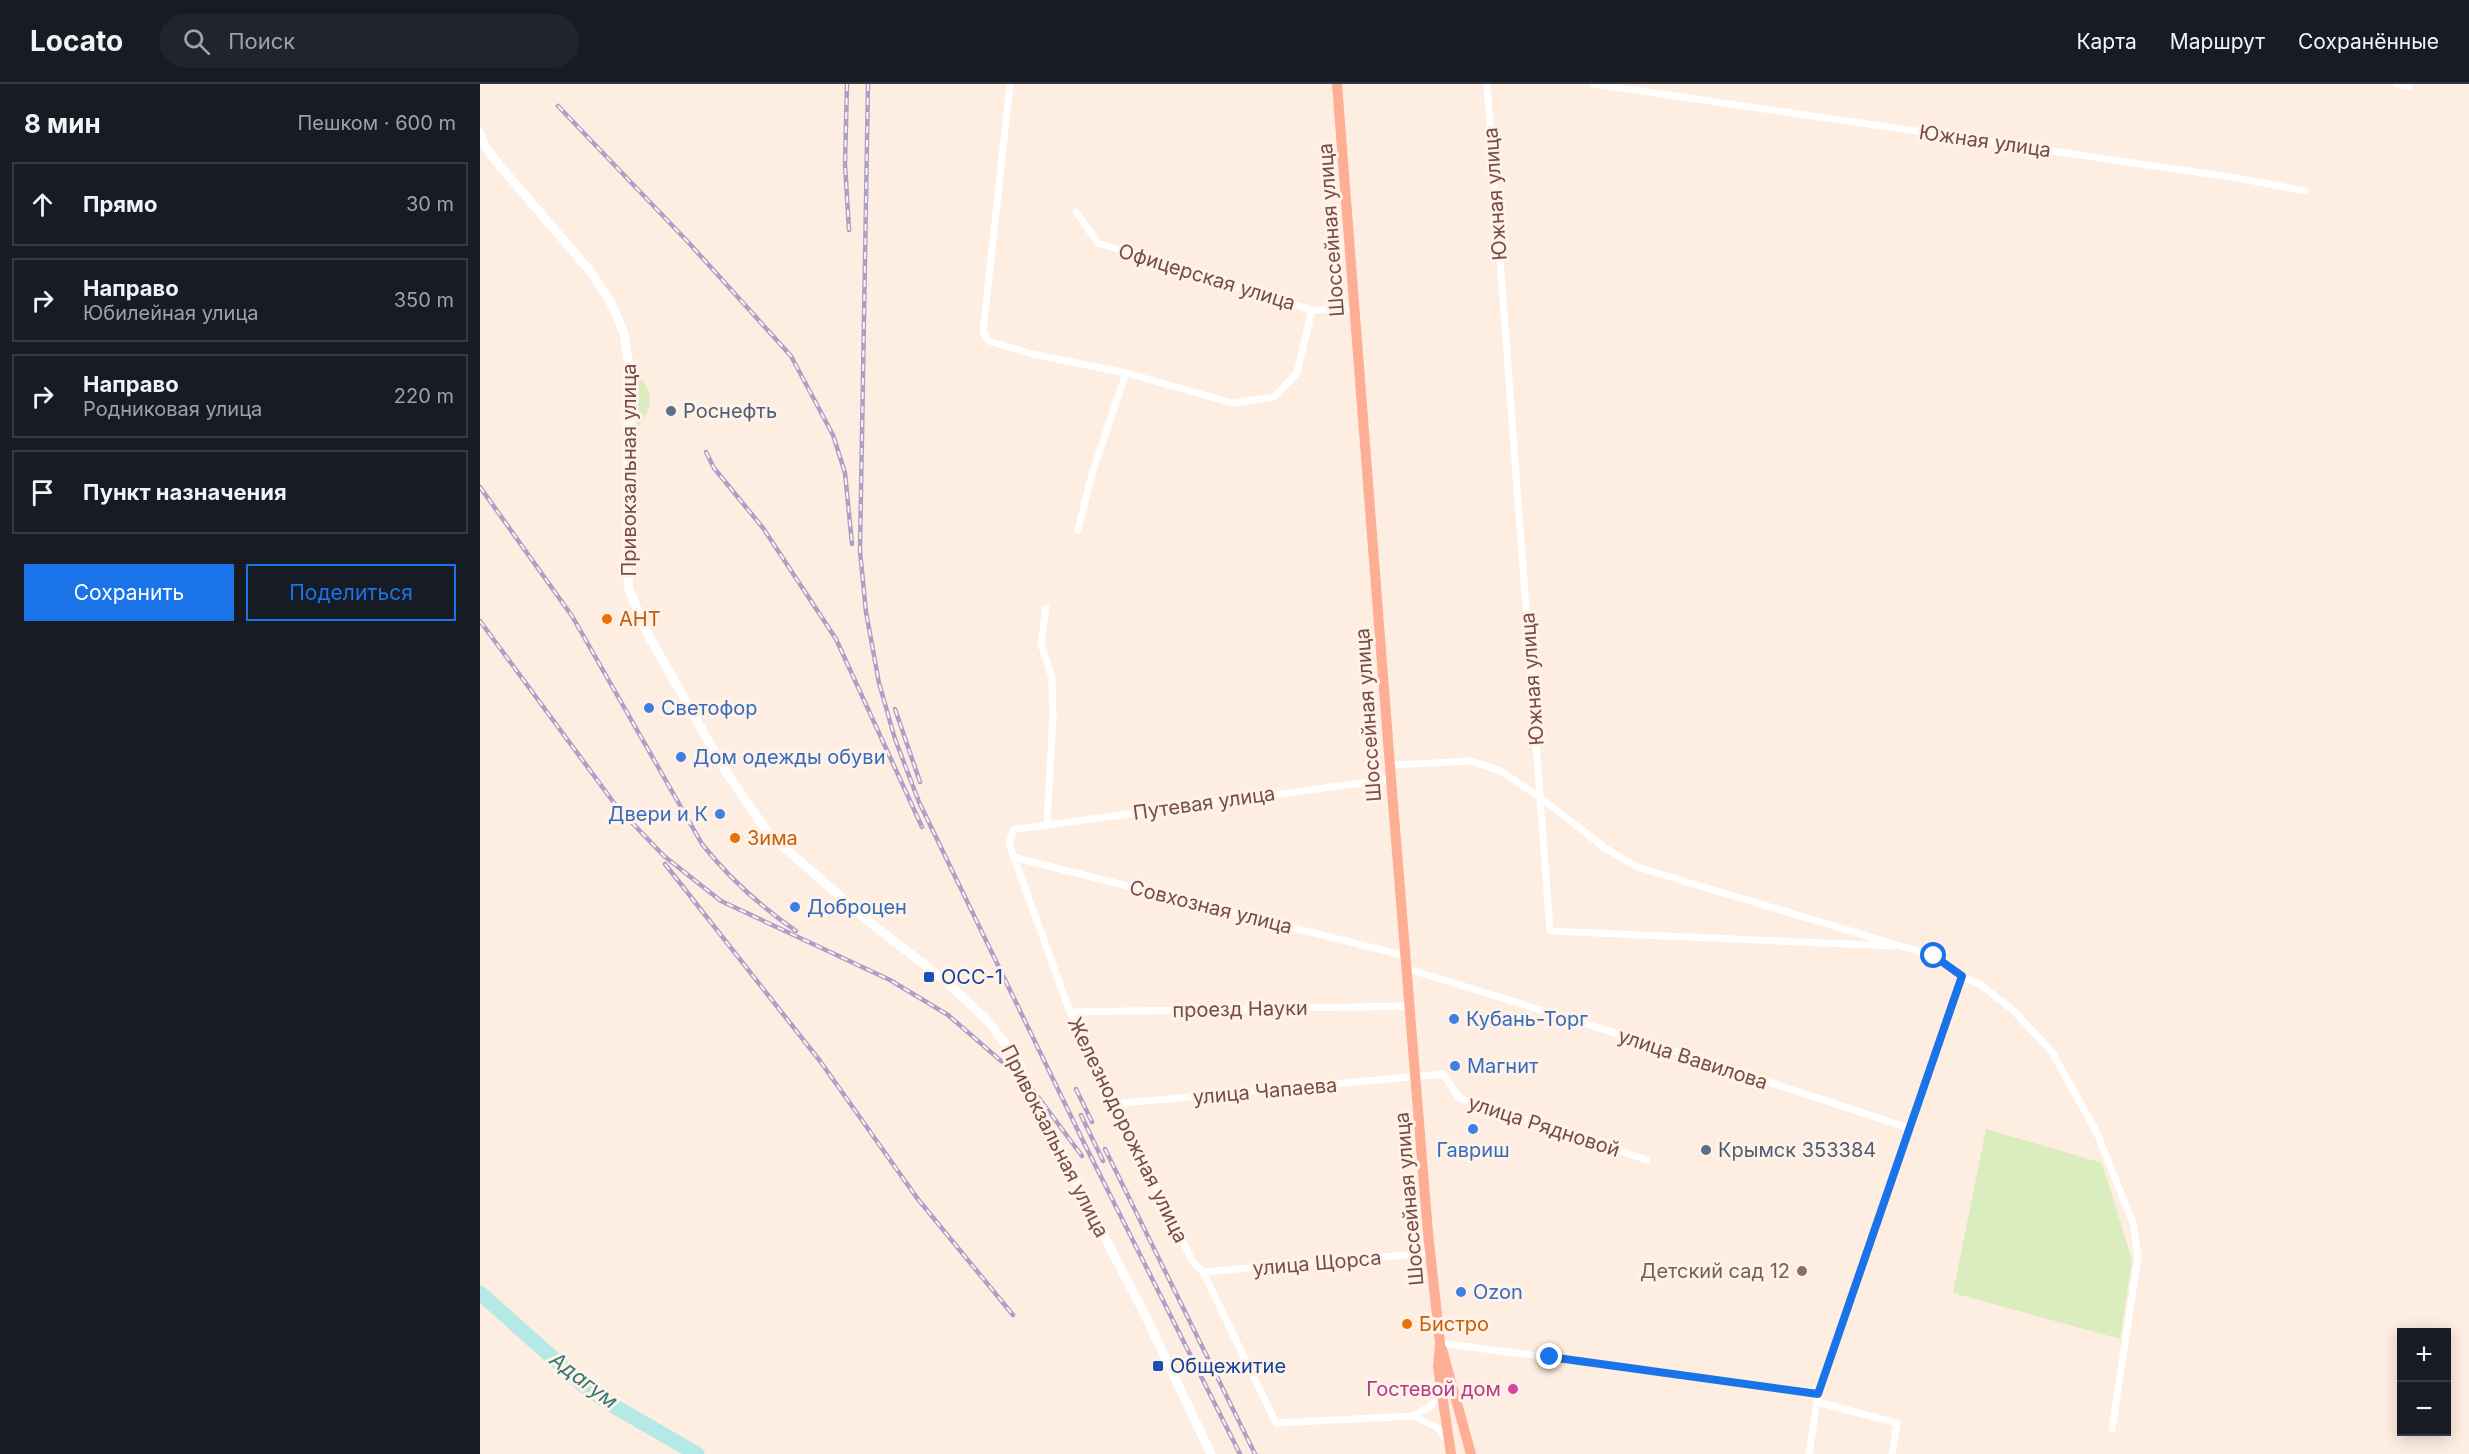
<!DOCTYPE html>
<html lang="ru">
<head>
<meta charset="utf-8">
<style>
	:root { --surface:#171b24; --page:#20242c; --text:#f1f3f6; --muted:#9ea1a6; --line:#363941; --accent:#1a73e8 }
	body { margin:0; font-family:Inter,sans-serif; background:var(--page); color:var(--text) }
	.controls { position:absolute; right:18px; bottom:18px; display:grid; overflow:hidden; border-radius:0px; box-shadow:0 3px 15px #0003 }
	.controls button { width:54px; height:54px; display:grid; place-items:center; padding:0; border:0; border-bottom:2px solid var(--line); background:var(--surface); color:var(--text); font:30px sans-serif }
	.stop { position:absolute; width:18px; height:18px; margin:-14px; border:4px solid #1a73e8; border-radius:50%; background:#fff }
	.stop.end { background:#1a73e8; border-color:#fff; box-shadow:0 2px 6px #0008 }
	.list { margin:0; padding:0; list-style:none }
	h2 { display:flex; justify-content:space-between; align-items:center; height:78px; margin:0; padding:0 24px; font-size:26px }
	h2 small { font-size:20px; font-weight:400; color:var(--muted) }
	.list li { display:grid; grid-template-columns:39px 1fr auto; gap:18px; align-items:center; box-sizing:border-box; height:84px; margin:0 12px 12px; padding:0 12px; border:2px solid var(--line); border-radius:0px }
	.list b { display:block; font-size:22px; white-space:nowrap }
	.list p { margin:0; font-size:20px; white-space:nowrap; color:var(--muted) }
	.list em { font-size:20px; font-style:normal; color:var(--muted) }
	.actions { display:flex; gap:12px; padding:18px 24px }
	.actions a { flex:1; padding:14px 0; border:2px solid var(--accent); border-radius:0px; text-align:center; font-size:21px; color:var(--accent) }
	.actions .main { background:var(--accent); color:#fff }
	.icon { flex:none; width:33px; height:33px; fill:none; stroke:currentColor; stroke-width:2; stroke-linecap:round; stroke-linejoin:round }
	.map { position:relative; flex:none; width:1989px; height:1370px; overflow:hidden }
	header { display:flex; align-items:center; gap:36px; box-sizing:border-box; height:84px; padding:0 30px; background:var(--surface); border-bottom:2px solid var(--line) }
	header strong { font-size:28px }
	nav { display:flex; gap:33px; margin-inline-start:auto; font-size:21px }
	.search { width:420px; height:54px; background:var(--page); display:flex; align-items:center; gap:15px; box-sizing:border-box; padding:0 21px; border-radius:33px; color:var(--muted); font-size:22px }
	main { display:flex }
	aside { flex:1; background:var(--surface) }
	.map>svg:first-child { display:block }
	.green { fill:#daedbe }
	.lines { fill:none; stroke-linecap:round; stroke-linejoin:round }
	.river { stroke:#b4e9e6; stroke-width:15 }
	.minor { stroke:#fff; stroke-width:7 }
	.secondary { stroke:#fff; stroke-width:9 }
	.trunk { stroke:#feae94; stroke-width:10 }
	.rail-casing { stroke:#ad9fc8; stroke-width:4.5 }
	.rail { stroke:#fff2e9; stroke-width:2; stroke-dasharray:7; stroke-linecap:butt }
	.route { stroke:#1a73e8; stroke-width:8 }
	.service-dot { fill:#5c6f8a; stroke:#fff2e9; stroke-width:2 }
	.food-dot { fill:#e8710a; stroke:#fff2e9; stroke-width:2 }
	.shop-dot { fill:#3f7fe0; stroke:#fff2e9; stroke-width:2 }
	.transit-dot { fill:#1a4fb4; stroke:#fff2e9; stroke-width:2 }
	.education-dot { fill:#8d6e63; stroke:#fff2e9; stroke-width:2 }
	.hotel-dot { fill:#d1479c; stroke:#fff2e9; stroke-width:2 }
	.labels { text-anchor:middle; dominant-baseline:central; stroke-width:6; stroke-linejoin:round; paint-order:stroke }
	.street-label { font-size:20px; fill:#774d46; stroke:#fff2e9 }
	.service-label { font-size:20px; fill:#4e5e75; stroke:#fff2e9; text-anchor:start }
	.food-label { font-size:20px; fill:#c56008; stroke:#fff2e9; text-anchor:start }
	.shop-label { font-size:20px; fill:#366cbe; stroke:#fff2e9; text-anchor:start }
	.transit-label { font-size:20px; fill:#164399; stroke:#fff2e9; text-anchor:start }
	.education-label { font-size:20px; fill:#785e54; stroke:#fff2e9; text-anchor:end }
	.hotel-label { font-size:20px; fill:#b23c85; stroke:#fff2e9; text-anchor:end }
	.water-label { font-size:21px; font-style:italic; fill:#357774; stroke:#fff2e9 }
</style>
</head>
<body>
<header>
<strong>Locato</strong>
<div class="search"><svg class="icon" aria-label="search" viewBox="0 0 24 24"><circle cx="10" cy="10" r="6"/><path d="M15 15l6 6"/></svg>Поиск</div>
<nav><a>Карта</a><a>Маршрут</a><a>Сохранённые</a></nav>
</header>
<main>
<aside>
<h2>8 мин<small>Пешком · 600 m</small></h2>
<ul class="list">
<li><svg class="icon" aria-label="ahead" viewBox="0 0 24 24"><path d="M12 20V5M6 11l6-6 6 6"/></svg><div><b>Прямо</b></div><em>30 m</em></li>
<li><svg class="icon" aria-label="right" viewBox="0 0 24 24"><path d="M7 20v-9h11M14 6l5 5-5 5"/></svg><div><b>Направо</b><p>Юбилейная улица</p></div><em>350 m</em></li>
<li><svg class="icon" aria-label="right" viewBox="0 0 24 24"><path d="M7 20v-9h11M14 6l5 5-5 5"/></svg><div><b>Направо</b><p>Родниковая улица</p></div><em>220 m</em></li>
<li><svg class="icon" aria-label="arrive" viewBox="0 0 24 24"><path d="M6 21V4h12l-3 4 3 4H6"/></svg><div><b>Пункт назначения</b></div></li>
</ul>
<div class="actions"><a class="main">Сохранить</a><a>Поделиться</a></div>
</aside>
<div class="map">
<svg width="1989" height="1370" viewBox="0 0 1989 1370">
	<rect width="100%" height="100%" fill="#feede1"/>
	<path class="green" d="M159,293C175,308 172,329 157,344Z
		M1506,1045L1622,1079L1652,1176L1640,1255L1473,1209Z"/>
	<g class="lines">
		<path class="river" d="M0,1209L102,1300L132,1321L217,1370"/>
		<path class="minor" d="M530,0L503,248L509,257L552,270L646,289
			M1007,0L1070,847L1413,862
			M1114,0L1757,94L1825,107
			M1917,0L1929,2
			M596,128L618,159L832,226L875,225
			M598,446L612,390L646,289L752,319L794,313L817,289L832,226
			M566,524L561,560L572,594L573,631L567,741
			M910,681L991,677L1021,687L1061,714L1125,764L1157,783L1454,872L1482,892L1501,901L1534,927L1572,968L1617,1049L1653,1139L1658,1173L1632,1345
			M911,695L537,745L533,746L529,760L590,928L713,1178L723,1188L796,1339L934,1332L952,1321L961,1311
			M536,774L926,872
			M928,885L1200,969L1429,1044
			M590,928L931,922
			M633,1020L963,990L979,1014L1167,1076
			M723,1188L951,1169
			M960,1259L1338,1309
			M1337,1318L1417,1339L1412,1370
			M934,1332L959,1345L967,1357
			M1329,1370L1338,1309L1482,892"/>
		<path class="secondary" d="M0,49L5,62L20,82L110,187L129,215L144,249L150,290L146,469L149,505L166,547L246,688L289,750L393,841L462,894L507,936L537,975L567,1042L665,1231L731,1370"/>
		<path class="trunk" d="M857,0L911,695L948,1149L960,1259L958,1283L971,1370
			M962,1265L991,1370"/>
		<defs>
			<path id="rail" d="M367,0L365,80L369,146
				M388,0L380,467L386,528L399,599L415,655L439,718L603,1057L760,1370
				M78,22L208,158L311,272L353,351L365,389L372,460
				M226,368L234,384L283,444L356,555L442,743
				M0,403L92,532L222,760C249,794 280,822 316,847
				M0,537L137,723L184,772L241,817L410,896L468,931L550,1002L602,1072
				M415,625L440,698
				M185,780L340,977L437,1114L533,1231
				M596,1005L612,1038
				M601,1031L623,1077
				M625,1065L775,1370"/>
		</defs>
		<use href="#rail" class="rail-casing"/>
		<use href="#rail" class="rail"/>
	</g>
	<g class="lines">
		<path class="route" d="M1070,1273L1338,1310L1482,892L1454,872"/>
	</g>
	<g class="service-dot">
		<circle cx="191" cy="327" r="6"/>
		<circle cx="1226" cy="1066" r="6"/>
	</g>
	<g class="food-dot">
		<circle cx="127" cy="535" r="6"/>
		<circle cx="255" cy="754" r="6"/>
		<circle cx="927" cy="1240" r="6"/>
	</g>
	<g class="shop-dot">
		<circle cx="169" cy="624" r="6"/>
		<circle cx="201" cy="673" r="6"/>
		<circle cx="240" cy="730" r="6"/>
		<circle cx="315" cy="823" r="6"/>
		<circle cx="974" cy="935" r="6"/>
		<circle cx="975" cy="982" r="6"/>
		<circle cx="993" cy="1045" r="6"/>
		<circle cx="981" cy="1208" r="6"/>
	</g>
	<g class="transit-dot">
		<rect x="443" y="887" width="12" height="12" rx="3"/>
		<rect x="672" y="1276" width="12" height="12" rx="3"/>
	</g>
	<circle class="education-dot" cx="1322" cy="1187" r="6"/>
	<circle class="hotel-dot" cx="1033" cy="1305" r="6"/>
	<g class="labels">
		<g class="street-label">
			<text transform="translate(1505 57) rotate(8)">Южная улица</text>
			<text transform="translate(1015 110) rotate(-94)">Южная улица</text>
			<text transform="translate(851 146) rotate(-94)">Шоссейная улица</text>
			<text transform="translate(727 193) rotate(17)">Офицерская улица</text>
			<text transform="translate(149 386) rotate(-90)">Привокзальная улица</text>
			<text transform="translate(1052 595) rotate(-94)">Южная улица</text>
			<text transform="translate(888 631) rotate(-94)">Шоссейная улица</text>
			<text transform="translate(724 719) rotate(-8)">Путевая улица</text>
			<text transform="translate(731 823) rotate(14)">Совхозная улица</text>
			<text transform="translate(760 925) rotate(-1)">проезд Науки</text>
			<text transform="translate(1213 975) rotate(18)">улица Вавилова</text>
			<text transform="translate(785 1007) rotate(-5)">улица Чапаева</text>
			<text transform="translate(1064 1042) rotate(18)">улица Рядновой</text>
			<text transform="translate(648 1046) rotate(64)">Железнодорожная улица</text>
			<text transform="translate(575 1057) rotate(63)">Привокзальная улица</text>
			<text transform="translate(929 1115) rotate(-95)">Шоссейная улица</text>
			<text transform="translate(837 1179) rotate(-5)">улица Щорса</text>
		</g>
		<g class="service-label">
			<text x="203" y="327">Роснефть</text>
			<text x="1238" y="1066">Крымск 353384</text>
		</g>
		<g class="food-label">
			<text x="139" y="535">АНТ</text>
			<text x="267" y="754">Зима</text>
			<text x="939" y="1240">Бистро</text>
		</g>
		<g class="shop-label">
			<text x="181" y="624">Светофор</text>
			<text x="213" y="673">Дом одежды обуви</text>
			<text x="228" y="730" text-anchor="end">Двери и К</text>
			<text x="327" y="823">Доброцен</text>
			<text x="986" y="935">Кубань-Торг</text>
			<text x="987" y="982">Магнит</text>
			<text x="993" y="1066" text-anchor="middle">Гавриш</text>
			<text x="993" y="1208">Ozon</text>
		</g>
		<g class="transit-label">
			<text x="461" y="893">ОСС-1</text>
			<text x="690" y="1282">Общежитие</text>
		</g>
		<g class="education-label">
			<text x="1310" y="1187">Детский сад 12</text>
		</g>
		<g class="hotel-label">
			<text x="1021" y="1305">Гостевой дом</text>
		</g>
		<g class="water-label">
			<text transform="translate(104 1296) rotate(37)">Адагум</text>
		</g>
	</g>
</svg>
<div class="controls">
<button>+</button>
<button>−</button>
</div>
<div class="stop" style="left:1454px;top:872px"></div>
<div class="stop end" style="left:1070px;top:1273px"></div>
</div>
</main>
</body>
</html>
